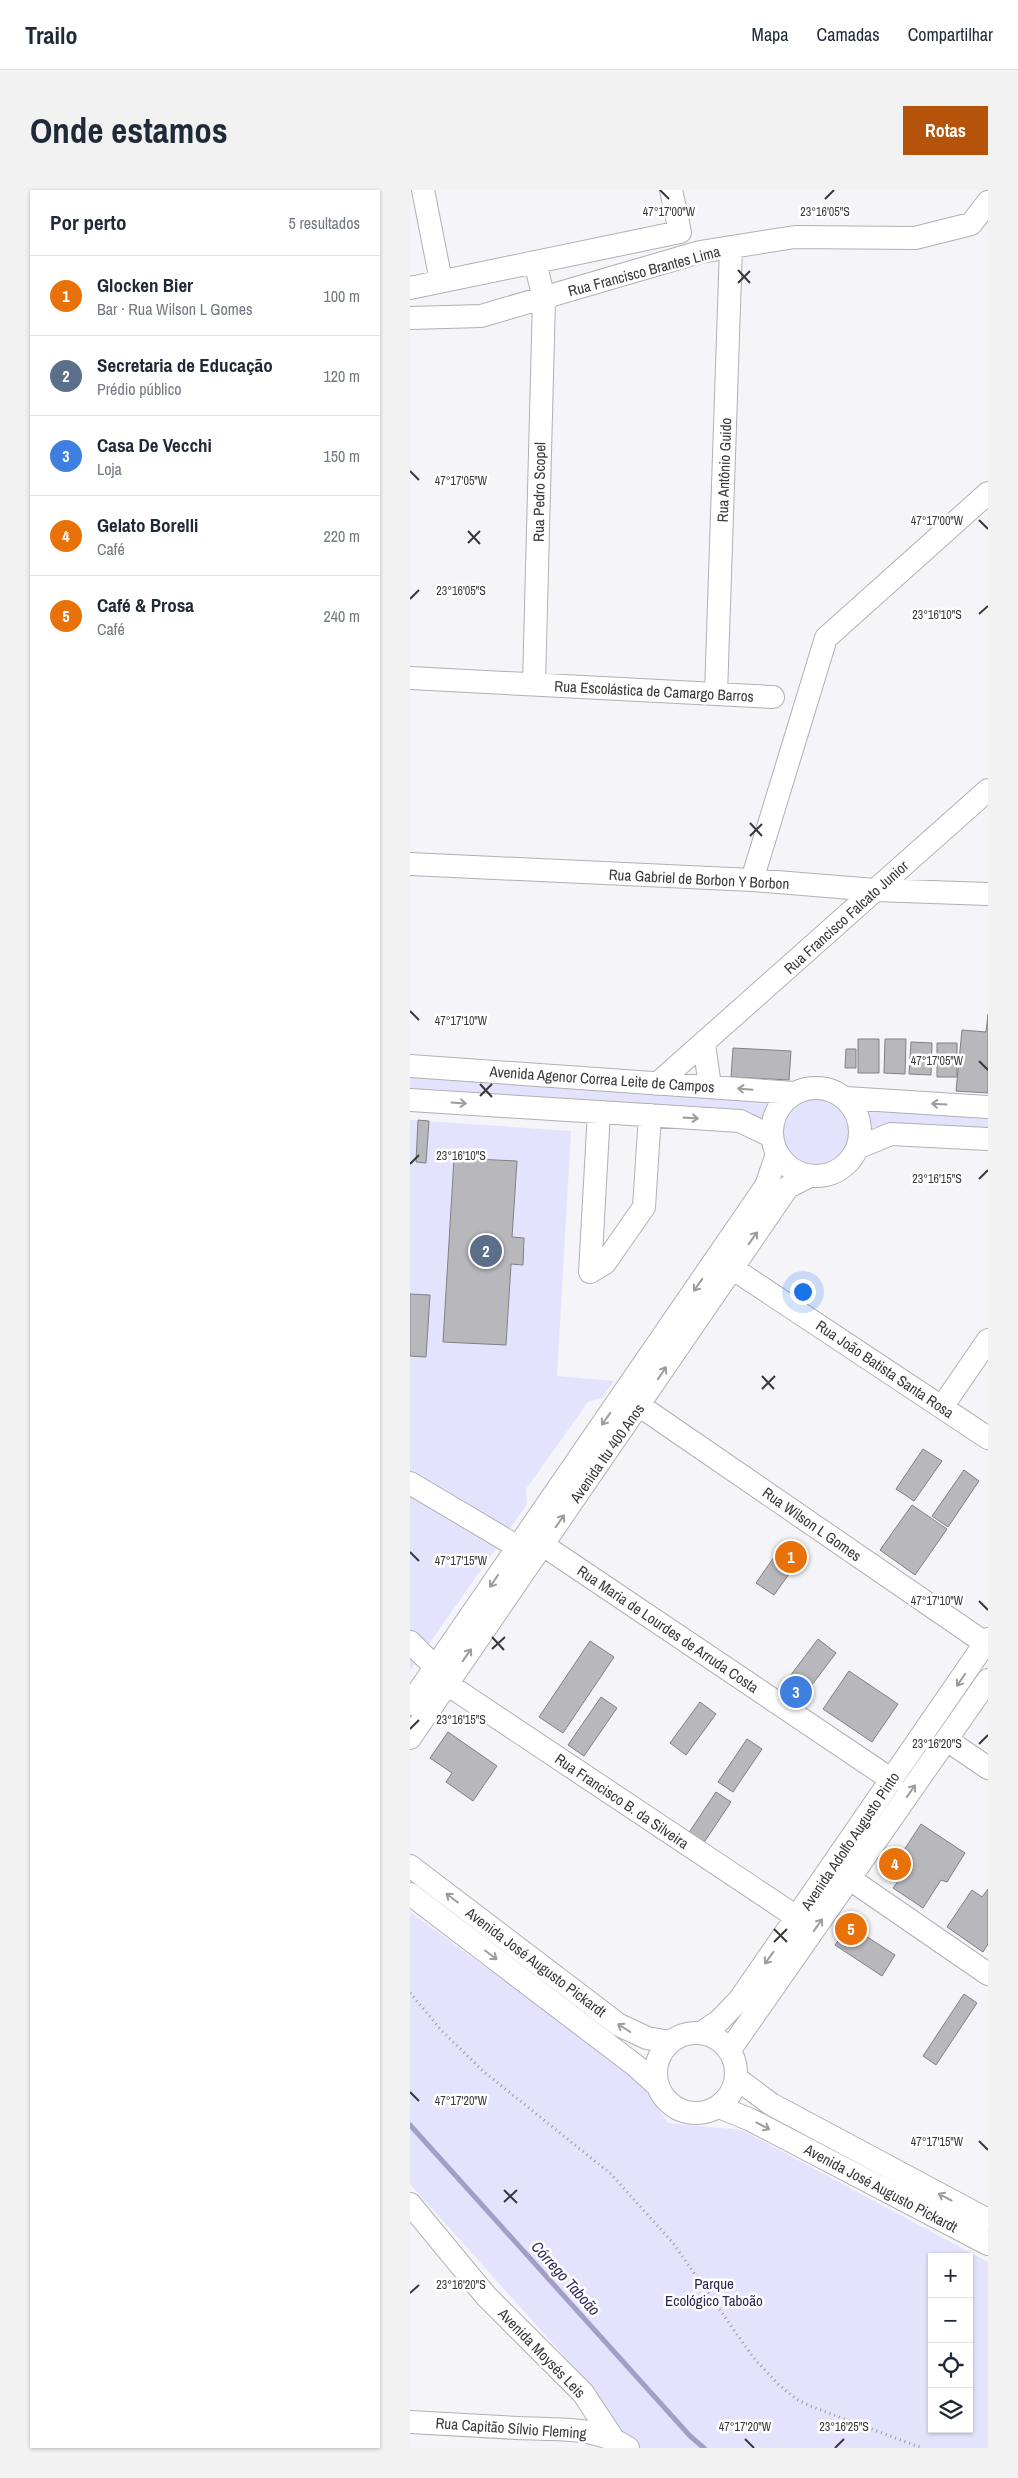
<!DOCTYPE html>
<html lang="pt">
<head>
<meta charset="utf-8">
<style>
	:root { --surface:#fff; --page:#f2f2f3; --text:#1f2937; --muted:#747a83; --line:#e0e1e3; --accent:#b45309 }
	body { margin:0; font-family:"Archivo Narrow",sans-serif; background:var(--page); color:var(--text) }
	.controls { position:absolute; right:15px; bottom:15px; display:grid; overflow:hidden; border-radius:0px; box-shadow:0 1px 4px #0004 }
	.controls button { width:45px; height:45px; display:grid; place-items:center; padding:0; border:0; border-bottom:1px solid var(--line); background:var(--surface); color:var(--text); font:25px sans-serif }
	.you { position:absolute; left:392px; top:1101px; width:18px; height:18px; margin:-12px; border:4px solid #fff; border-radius:50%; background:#1a73e8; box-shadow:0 0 0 8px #1a73e833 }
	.badge { display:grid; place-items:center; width:32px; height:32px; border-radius:50%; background:var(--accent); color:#fff; font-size:16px; font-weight:700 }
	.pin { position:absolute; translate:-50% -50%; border:2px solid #fff; box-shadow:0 1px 5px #0006 }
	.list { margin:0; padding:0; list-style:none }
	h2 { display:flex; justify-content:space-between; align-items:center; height:65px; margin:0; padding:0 20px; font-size:21px }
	h2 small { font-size:16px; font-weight:400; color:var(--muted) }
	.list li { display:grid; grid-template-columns:32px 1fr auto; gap:15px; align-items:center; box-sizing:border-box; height:80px; padding:0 20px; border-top:1px solid var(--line) }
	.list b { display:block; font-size:19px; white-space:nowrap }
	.list p { margin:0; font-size:16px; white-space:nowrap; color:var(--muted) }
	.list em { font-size:16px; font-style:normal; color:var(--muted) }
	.icon { flex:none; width:28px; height:28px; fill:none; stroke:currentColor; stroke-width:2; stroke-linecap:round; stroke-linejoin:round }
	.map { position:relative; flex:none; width:578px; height:2258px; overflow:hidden; border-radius:0px }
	header { display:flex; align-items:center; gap:30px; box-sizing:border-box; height:70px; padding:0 25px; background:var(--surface); border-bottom:1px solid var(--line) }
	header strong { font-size:24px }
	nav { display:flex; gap:28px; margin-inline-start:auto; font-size:18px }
	.intro { display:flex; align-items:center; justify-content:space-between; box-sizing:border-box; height:120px; padding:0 30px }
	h1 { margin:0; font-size:35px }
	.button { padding:12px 22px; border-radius:0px; background:var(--accent); color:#fff; font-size:18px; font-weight:700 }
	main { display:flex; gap:30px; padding:0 30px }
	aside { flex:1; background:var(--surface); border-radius:0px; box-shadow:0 1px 4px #0004 }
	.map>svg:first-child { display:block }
	.green { fill:#e4e3fd; fill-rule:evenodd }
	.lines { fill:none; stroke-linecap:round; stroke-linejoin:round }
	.stream { stroke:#a09fc5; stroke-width:5 }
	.building { fill:#b7b7bc; stroke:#808085 }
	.minor-casing { stroke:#b0b0b5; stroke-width:24 }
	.path { stroke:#97979a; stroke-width:3; stroke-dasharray:1 4; stroke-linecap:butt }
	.minor { stroke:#fff; stroke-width:22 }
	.oneway { stroke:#9c9c9d }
	.ticks { fill:none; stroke:#39393b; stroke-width:2 }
	.labels { text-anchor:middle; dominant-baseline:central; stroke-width:5; stroke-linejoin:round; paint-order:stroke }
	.street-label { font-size:15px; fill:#39393b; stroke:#fff }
	.park-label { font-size:15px; fill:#2b2455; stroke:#fff }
	.water-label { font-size:16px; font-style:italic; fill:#362f61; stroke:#fff }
	.ticks-label { font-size:12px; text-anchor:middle; fill:#39393b; stroke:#fff; stroke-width:5; stroke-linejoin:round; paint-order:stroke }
</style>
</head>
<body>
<header>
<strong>Trailo</strong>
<nav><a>Mapa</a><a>Camadas</a><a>Compartilhar</a></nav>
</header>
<div class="intro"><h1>Onde estamos</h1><a class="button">Rotas</a></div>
<main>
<aside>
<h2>Por perto<small>5 resultados</small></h2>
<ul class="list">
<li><span class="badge" style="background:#e8710a">1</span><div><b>Glocken Bier</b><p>Bar · Rua Wilson L Gomes</p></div><em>100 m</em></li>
<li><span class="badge" style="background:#5c6f8a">2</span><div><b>Secretaria de Educação</b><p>Prédio público</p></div><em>120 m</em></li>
<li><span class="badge" style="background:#3f7fe0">3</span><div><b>Casa De Vecchi</b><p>Loja</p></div><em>150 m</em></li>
<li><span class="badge" style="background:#e8710a">4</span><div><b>Gelato Borelli</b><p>Café</p></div><em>220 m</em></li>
<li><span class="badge" style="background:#e8710a">5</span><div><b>Café &amp; Prosa</b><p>Café</p></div><em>240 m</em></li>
</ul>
</aside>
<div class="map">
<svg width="578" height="2258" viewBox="0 0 578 2258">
	<rect width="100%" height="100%" fill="#f4f4f9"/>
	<path class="green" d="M0,886L364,910L353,929L343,925L0,902Z
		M371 942a36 36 0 1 1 72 0a36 36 0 1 1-72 0Z
		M454,918L578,925V938L487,934L460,938Z
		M0,930L161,941L147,1186L204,1191L192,1208L178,1212L116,1299L117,1314L0,1481Z
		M0,1722L228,1889L258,1933L332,1940L578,2072V2258H197L172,2186L0,1994ZM522,2067H559V2239H522Z"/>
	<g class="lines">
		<path class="stream" d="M0,1935L280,2246L294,2258"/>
	</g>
	<path class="building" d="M578,824V903L546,901L552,840L576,842Z
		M448,849H469V883H448Z
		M475,849H496L495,884L474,883Z
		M501,852L522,853L521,885L499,884Z
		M527,853H547V887H527Z
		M323,858L381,861L379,890L321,887Z
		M436,859H446V878H435Z
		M8,930L19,931L16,973L6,972Z
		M44,968L107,971L102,1047L114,1048L113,1075L101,1074L96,1155L33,1152Z
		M0,1104L20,1105L16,1167L0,1166Z
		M513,1259L532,1271L504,1311L486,1299Z
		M554,1280L569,1291L538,1337L522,1326Z
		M502,1315L537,1339L505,1385L470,1360Z
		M371,1357L389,1370L364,1405L346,1393Z
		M408,1449L426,1463L389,1512L371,1498Z
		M180,1451L204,1467L153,1543L129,1527Z
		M439,1481L488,1514L462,1552L413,1519Z
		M191,1507L207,1518L174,1566L158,1555Z
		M290,1512L306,1524L276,1565L260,1553Z
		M38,1542L87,1576L63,1611L36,1592L42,1583L20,1568Z
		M337,1549L352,1559L323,1602L308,1592Z
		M306,1602L321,1612L293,1654L278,1644Z
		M511,1634L555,1663L537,1692L531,1690L513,1718L483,1698L489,1690L479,1683Z
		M578,1699V1754L573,1762L537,1737L562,1700L572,1707Z
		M445,1739L485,1765L472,1786L425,1755L433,1744L439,1748Z
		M554,1804L567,1813L526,1875L513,1866Z"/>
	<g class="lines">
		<defs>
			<path id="minor" d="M13,0L31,91
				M0,98L270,42L261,0
				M0,128L71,126L290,62L385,47L505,48L561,34L578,12
				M0,488L363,507
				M124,494L134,109L125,72
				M306,504L321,57
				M0,674L342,690L465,700L578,704
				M342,690L416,448L578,303
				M294,854L300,896
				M0,876L384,903
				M247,894L578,600
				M362 942a44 44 0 1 1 88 0a44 44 0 1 1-88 0Z
				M436,908L578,917
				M0,910L330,931L361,946
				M189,922L180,1082L195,1073L234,1017L240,925
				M447,958L481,944L578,949
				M322,1078L578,1248
				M230,1216L575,1453
				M532,1217L578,1150
				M0,1293L108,1357
				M133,1355L482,1590
				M0,1452L25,1477
				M37,1494L388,1728
				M0,1514L356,996L367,964
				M0,1548L378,997L400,986
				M537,1550L578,1578
				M0,1676L209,1835L237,1848L260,1852
				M440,1689L578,1784
				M0,1704L226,1876L247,1895
				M246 1883a40 40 0 1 1 80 0a40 40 0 1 1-80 0Z
				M291,1843L309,1831L330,1809L578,1449
				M319,1861L578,1490
				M326,1888L361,1914L578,2030
				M309,1917L341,1930L578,2054
				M0,2014L76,2106L173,2203L202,2247
				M0,2232C36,2234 72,2236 107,2238C148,2240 183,2235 218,2258"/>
		</defs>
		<use href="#minor" class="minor-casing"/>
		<path class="path" d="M0,1803L32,1841L73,1881L201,1984L263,2053L343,2167L368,2194L386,2209L400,2216L512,2258"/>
		<use href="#minor" class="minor"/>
	</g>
	<defs><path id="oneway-shaft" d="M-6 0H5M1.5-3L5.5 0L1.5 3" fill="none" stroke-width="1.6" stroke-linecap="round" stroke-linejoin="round" transform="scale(1.25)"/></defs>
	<g class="oneway">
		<use href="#oneway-shaft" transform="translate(335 899) rotate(-175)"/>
		<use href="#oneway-shaft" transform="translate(49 913) rotate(4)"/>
		<use href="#oneway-shaft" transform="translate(529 914) rotate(-177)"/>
		<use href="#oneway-shaft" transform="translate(281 928) rotate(4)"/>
		<use href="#oneway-shaft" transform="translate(343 1048) rotate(-55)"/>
		<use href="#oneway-shaft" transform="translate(288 1095) rotate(125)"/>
		<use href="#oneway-shaft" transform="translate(252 1183) rotate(-56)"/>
		<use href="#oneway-shaft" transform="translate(196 1229) rotate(125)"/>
		<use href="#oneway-shaft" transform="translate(150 1331) rotate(-55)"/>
		<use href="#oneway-shaft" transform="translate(84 1391) rotate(124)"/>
		<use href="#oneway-shaft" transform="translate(57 1465) rotate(-55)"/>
		<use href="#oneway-shaft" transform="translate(551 1490) rotate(124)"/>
		<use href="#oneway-shaft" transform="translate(501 1601) rotate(-55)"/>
		<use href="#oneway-shaft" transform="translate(42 1708) rotate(-143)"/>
		<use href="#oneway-shaft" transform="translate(408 1735) rotate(-55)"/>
		<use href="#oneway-shaft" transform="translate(81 1765) rotate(37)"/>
		<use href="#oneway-shaft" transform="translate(359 1768) rotate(126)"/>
		<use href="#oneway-shaft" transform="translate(214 1838) rotate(-148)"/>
		<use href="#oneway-shaft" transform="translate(353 1936) rotate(28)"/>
		<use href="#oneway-shaft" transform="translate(535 2007) rotate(-152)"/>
	</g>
	<path class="ticks" d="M250,0L259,9M415,9L424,0M328,80L340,93M328,93L340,81M0,281L9,290M569,330L578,339M58,341L70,354M58,353L70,341M0,409L9,400M569,424L578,416M340,633L352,646M340,646L352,634M0,821L9,830M569,871L578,880M70,894L82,907M70,906L82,894M0,974L9,965M569,989L578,980M352,1186L364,1199M352,1199L365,1186M0,1362L9,1371M569,1411L578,1420M82,1447L94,1460M82,1459L95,1447M0,1539L9,1530M569,1554L578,1545M364,1739L377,1752M364,1752L377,1739M0,1902L9,1911M569,1951L578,1960M94,2000L107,2013M94,2012L107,2000M0,2103L9,2095M335,2249L344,2258M425,2258L434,2249"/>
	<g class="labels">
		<g class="street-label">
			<text transform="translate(234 81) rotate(-15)">Rua Francisco Brantes Lima</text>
			<text transform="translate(314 280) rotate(-88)">Rua Antônio Guido</text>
			<text transform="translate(129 302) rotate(-89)">Rua Pedro Scopel</text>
			<text transform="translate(244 501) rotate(3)">Rua Escolástica de Camargo Barros</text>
			<text transform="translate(289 689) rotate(3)">Rua Gabriel de Borbon Y Borbon</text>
			<text transform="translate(436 727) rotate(-42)">Rua Francisco Falcato Junior</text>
			<text transform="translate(192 889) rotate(4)">Avenida Agenor Correa Leite de Campos</text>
			<text transform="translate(475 1179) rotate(34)">Rua João Batista Santa Rosa</text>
			<text transform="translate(197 1263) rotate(-55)">Avenida Itu 400 Anos</text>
			<text transform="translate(402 1334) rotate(35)">Rua Wilson L Gomes</text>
			<text transform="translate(258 1439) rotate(34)">Rua Maria de Lourdes de Arruda Costa</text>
			<text transform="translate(212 1611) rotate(34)">Rua Francisco B. da Silveira</text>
			<text transform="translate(440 1651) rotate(-56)">Avenida Adolfo Augusto Pinto</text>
			<text transform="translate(126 1772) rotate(37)">Avenida José Augusto Pickardt</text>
			<text transform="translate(471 1998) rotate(28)">Avenida José Augusto Pickardt</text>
			<text transform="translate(132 2163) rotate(46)">Avenida Moysés Leis</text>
			<text transform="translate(101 2238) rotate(4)">Rua Capitão Sílvio Fleming</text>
		</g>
		<g class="park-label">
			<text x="304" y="2093">Parque<tspan x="304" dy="17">Ecológico Taboão</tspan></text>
		</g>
		<g class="water-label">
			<text transform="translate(156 2088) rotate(48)">Córrego Taboão</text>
		</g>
	</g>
	<g class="ticks-label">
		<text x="415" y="26">23°16'05"S</text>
		<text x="259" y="26">47°17'00"W</text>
		<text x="51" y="295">47°17'05"W</text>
		<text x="527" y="335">47°17'00"W</text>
		<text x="51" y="405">23°16'05"S</text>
		<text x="527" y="429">23°16'10"S</text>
		<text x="51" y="835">47°17'10"W</text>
		<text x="527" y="875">47°17'05"W</text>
		<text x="51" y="970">23°16'10"S</text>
		<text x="527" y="993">23°16'15"S</text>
		<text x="51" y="1375">47°17'15"W</text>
		<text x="527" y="1415">47°17'10"W</text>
		<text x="51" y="1534">23°16'15"S</text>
		<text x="527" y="1558">23°16'20"S</text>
		<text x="51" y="1915">47°17'20"W</text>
		<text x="527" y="1956">47°17'15"W</text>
		<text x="51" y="2099">23°16'20"S</text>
		<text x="335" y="2241">47°17'20"W</text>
		<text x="434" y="2241">23°16'25"S</text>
	</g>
</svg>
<div class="controls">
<button>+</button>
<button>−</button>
<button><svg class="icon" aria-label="locate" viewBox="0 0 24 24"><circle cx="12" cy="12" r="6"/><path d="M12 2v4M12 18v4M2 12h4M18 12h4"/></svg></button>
<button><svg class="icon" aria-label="layers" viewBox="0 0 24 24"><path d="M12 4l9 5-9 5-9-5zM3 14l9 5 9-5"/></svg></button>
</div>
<div class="you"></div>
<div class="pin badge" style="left:381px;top:1367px;background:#e8710a">1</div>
<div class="pin badge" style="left:76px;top:1061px;background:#5c6f8a">2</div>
<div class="pin badge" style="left:386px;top:1502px;background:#3f7fe0">3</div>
<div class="pin badge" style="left:485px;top:1674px;background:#e8710a">4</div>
<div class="pin badge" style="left:441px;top:1739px;background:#e8710a">5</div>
</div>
</main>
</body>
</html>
